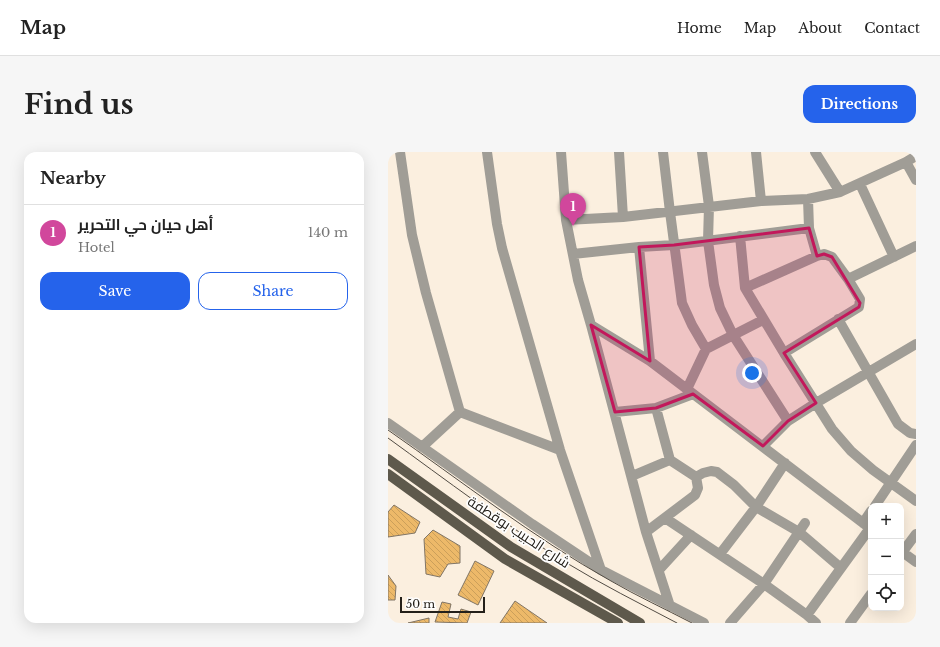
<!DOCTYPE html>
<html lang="en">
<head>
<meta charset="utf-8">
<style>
	:root { --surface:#fff; --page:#f6f6f6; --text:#222; --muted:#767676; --line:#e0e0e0; --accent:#2563eb }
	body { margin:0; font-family:"Libre Baskerville",Cairo,serif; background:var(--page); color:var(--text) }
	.controls { position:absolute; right:12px; bottom:12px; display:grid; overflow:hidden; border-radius:8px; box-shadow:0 4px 16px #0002 }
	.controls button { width:36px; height:36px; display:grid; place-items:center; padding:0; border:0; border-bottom:1px solid var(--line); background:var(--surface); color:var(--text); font:20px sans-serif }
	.scale { position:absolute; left:12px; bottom:10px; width:85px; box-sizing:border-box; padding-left:4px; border:2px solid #24201a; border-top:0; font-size:11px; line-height:14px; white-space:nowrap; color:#24201a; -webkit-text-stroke:3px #fefefe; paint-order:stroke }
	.you { position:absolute; left:364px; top:221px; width:14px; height:14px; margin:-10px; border:3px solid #fff; border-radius:50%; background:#1a73e8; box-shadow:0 0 0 6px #1a73e833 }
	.badge { display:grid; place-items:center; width:26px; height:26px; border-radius:50%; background:var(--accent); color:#fff; font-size:13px; font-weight:700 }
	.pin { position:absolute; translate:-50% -33px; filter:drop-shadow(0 1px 2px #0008) }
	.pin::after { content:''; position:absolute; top:21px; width:14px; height:12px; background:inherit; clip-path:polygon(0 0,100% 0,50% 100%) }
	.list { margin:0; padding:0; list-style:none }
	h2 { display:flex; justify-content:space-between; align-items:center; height:52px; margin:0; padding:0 16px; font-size:17px }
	h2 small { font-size:13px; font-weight:400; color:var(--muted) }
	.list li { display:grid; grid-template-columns:26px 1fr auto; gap:12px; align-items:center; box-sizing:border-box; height:56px; padding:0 16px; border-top:1px solid var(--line) }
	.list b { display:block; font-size:15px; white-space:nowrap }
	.list p { margin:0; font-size:13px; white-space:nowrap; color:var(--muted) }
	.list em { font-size:13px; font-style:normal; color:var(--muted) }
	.actions { display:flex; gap:8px; padding:12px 16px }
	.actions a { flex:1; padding:9px 0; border:1px solid var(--accent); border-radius:12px; text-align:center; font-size:14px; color:var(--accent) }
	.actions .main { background:var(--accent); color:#fff }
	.icon { flex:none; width:22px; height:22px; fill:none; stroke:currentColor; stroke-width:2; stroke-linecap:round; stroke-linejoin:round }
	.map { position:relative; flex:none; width:528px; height:471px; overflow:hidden; border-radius:12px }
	header { display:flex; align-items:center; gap:24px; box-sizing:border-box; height:56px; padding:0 20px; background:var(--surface); border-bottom:1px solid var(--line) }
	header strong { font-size:19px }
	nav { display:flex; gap:22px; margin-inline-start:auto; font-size:14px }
	.intro { display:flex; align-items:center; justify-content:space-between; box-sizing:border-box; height:96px; padding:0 24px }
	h1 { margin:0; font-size:28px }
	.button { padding:10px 18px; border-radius:12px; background:var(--accent); color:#fff; font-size:14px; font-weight:700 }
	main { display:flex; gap:24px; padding:0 24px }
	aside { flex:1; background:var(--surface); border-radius:12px; box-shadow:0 4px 16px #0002 }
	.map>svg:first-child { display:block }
	.building { fill:url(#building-back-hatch); stroke:#807566 }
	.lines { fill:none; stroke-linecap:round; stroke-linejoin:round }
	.minor { stroke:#a09d96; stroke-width:10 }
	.major { stroke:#5e594c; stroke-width:10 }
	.tram { stroke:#524c44; stroke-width:1 }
	.marked { fill:#c2185b; fill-opacity:0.2; stroke:#c2185b; stroke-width:3; stroke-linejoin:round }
	.labels { text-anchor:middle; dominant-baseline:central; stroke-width:3.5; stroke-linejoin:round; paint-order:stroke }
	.street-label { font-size:14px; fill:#24201a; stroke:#fefefe }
</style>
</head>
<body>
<header>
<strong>Map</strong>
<nav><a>Home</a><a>Map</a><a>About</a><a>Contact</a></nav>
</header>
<div class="intro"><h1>Find us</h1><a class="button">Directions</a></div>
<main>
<aside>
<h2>Nearby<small></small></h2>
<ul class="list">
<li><span class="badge" style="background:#d1479c">1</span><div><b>أهل حيان حي التحرير</b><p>Hotel</p></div><em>140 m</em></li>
</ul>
<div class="actions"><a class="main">Save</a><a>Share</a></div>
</aside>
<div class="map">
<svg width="528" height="471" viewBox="0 0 528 471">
	<defs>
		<pattern id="building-back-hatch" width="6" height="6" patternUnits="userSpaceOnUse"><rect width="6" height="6" fill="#edb969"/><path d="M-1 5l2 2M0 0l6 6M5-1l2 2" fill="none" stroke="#cb9f5a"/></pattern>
	</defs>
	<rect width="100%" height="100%" fill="#fbefdf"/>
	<path class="building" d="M6,353L32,370L27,381L0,385V360Z
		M45,378L72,394V411L60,412L52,425L38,422L36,387Z
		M87,409L106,419L90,453L70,443Z
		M0,423L8,434L7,448H0Z
		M127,449L159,471H112Z
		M54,450L63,452L60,465L70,467L73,457L83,460L79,471L47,470Z
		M41,466V471H20Z"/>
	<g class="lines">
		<path class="minor" d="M12,0L24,83L38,141L72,260L172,298
			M99,0L109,72L114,96L172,298L213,418
			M173,0L178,68L190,128L203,173L262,209L483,377
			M231,0L235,65
			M275,0L282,60L294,151L304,173L318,197L375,168
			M314,0L321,54L320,89L326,133L332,156L345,183L400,269
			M368,0L373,49
			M427,0L452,40L518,10L528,4
			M518,10L528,28
			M472,32L506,105
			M420,47L421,76L429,104
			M178,68L235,65L373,49L420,47L452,40
			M352,84L357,136L396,201
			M251,95L262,209
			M185,102L251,95L286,93L421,76
			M460,127L528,94
			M357,136L429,104L436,102L444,105L460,127L472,147L471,155L396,201L444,277L463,299L485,318L528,349
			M450,167L510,272L522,281L528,282
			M203,173L258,380L282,454
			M299,237L318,197
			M227,260L268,256L305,242
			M0,271L144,372L213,418L316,471
			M375,294L400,269L428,251L528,192
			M34,295L72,260
			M244,324L282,308
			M308,325L315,321L323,319L329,320L346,333L368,355L411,380L453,416
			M487,354L528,293
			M277,366L376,432L417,371
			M475,371L483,359
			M258,380L307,343L310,336L308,325L282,308L268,256
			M513,399L528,410
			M332,402L368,355L397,311
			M513,402L528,382
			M271,418L303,383
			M419,463L482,376
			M342,471L376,432L419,463L428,471
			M462,471L483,442"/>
		<path class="major" d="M0,307L123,395L252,471
			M0,322L117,407L230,471"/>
		<path class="tram" d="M0,278C73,329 146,386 223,429C249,444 277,457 304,471
			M0,286C58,328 116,372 177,410C213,432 251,451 289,471"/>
	</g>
	<path class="marked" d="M421,76L429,104L436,102L444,105L472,151L471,155L396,201L428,251L400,269L375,294L305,242L268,256L227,260L203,173L262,209L251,95L286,93Z"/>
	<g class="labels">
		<g class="street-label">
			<text transform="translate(131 380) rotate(33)">شارع الحبيب بوقطفة</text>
		</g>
	</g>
</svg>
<div class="controls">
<button>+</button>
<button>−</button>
<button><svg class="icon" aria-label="locate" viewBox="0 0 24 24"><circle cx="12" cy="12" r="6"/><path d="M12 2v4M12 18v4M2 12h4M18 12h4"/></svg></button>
</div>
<div class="scale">50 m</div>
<div class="you"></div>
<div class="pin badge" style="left:185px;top:74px;background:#d1479c">1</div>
</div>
</main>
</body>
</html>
